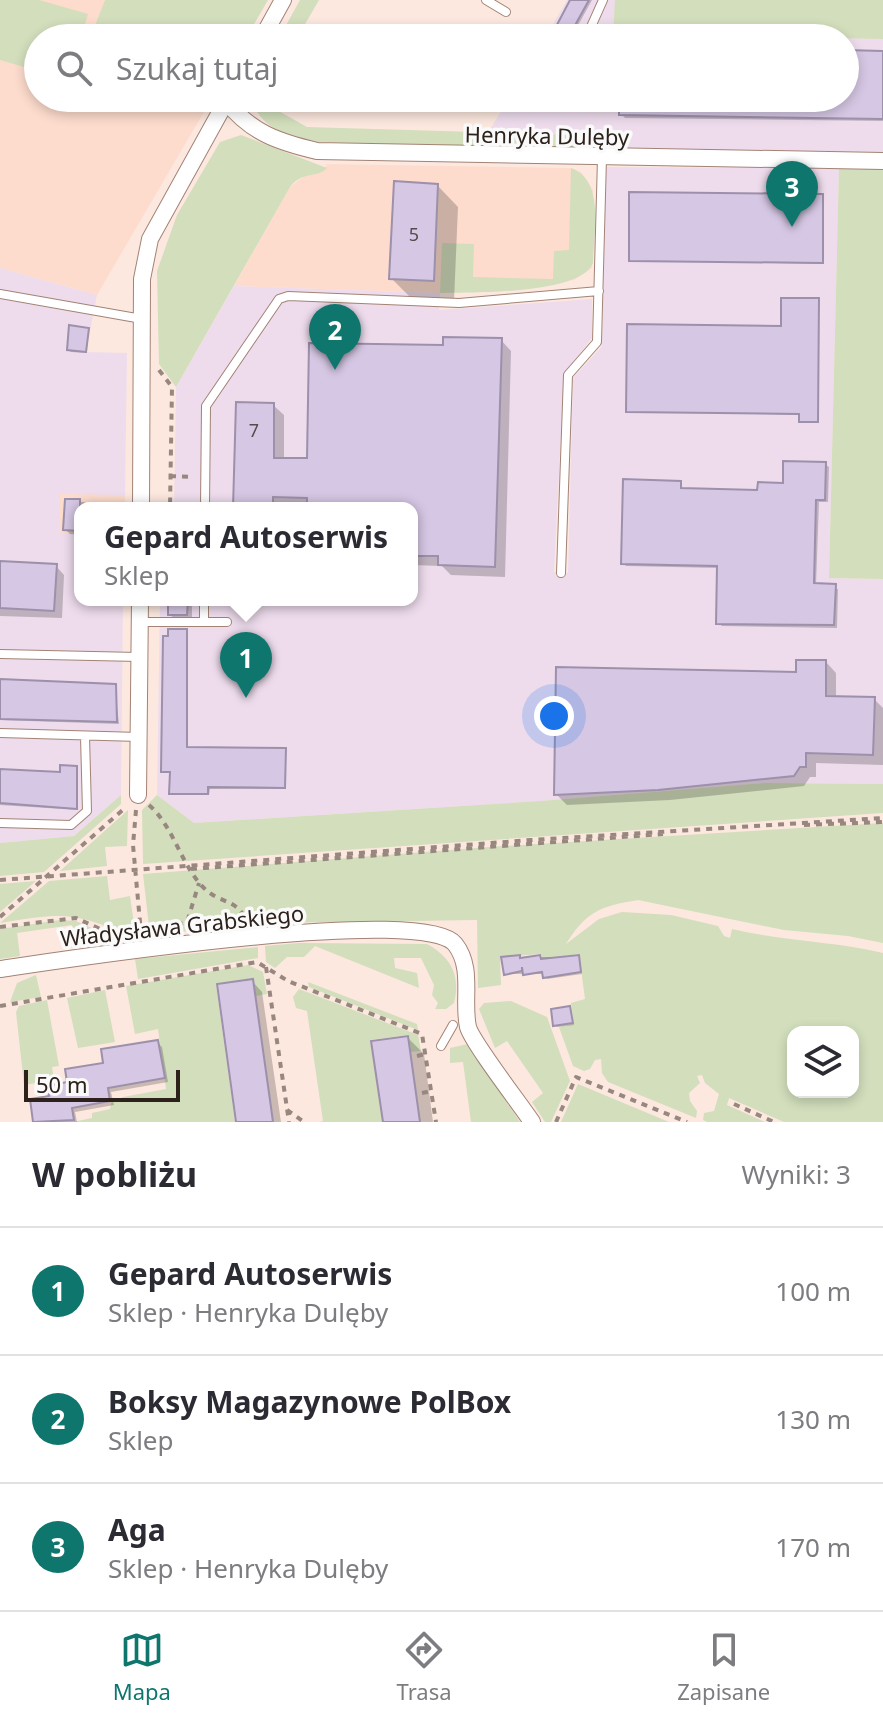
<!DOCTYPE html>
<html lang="pl">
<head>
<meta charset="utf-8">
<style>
	:root { --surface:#fff; --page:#f2f2f3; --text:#2b2b33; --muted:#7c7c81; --line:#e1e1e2; --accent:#0f766e }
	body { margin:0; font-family:"Noto Sans",sans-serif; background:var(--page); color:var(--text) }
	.controls { position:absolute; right:24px; bottom:24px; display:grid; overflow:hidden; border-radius:16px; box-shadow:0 4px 12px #0003 }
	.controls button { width:72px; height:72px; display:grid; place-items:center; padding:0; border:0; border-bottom:2px solid var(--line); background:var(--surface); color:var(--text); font:40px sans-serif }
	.scale { position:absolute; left:24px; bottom:20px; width:156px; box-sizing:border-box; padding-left:8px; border:4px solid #2d211b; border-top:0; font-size:22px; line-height:28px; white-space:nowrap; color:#2d211b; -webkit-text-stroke:6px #fafafa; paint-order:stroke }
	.you { position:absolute; left:554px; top:716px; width:28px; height:28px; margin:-20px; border:6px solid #fff; border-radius:50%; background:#1a73e8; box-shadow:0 0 0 12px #1a73e833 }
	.badge { display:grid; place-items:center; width:52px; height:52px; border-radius:50%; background:var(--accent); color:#fff; font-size:26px; font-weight:700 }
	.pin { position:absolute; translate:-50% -66px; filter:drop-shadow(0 2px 4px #0008) }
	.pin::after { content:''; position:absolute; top:42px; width:28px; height:24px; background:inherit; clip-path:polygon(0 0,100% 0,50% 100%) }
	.popup { position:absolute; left:74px; top:502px; width:344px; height:104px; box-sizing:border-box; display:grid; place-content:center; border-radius:16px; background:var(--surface); filter:drop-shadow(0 2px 6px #0005); font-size:26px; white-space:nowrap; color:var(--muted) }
	.popup b { font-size:30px; color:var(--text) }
	.popup::after { content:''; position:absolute; left:50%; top:100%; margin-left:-16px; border:16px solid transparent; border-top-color:var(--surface) }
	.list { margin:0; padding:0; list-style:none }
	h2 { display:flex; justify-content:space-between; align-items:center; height:104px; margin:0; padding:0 32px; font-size:34px }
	h2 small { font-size:26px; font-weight:400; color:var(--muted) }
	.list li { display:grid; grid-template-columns:52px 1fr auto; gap:24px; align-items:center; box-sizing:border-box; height:128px; padding:0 32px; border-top:2px solid var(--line) }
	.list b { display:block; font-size:30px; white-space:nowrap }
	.list p { margin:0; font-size:26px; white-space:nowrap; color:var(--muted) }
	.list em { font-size:26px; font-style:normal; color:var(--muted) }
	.icon { flex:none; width:44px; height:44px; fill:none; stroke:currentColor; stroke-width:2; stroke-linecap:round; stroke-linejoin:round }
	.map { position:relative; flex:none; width:883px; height:1122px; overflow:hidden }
	.search { position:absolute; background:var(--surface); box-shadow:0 4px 12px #0003; left:24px; right:24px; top:24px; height:88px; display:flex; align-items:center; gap:20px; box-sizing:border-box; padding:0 28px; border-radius:44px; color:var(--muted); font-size:30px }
	.sheet { height:488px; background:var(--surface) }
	nav { display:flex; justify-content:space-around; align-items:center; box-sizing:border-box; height:112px; border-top:2px solid var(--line); background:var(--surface); font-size:22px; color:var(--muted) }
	nav a { display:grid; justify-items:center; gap:4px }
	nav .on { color:var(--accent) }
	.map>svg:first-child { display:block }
	.built { fill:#fddccd }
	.industrial { fill:#eedced }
	.green { fill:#d2debc; fill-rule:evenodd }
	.shadow { fill:#0003 }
	.building { fill:#d6c7e4; stroke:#9d90ab; stroke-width:2 }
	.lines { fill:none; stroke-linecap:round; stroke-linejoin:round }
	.service-casing { stroke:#a28375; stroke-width:10 }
	.minor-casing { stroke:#a28375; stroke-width:18 }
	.path { stroke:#97877f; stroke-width:4; stroke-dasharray:6 6; stroke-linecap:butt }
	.service { stroke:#fff; stroke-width:8 }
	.minor { stroke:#fff; stroke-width:16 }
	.labels { text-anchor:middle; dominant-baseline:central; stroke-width:7; stroke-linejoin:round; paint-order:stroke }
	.number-label { font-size:18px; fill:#574a4d }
	.street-label { font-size:22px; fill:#2d211b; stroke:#fafafa }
</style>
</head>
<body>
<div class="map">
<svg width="883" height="1122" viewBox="0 0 883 1122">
	<rect width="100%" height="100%" fill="#fce8df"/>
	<path class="built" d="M0,0H105L90,38H38V98H212L97,295L0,268Z
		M322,164L571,168L581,172L593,190L592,268L574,280L503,290L440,293L234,286L290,187L308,173H321L327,165Z
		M60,493L125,495V508H80V533H60Z"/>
	<path class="industrial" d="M567,0H615L614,34L831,38H545Z
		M845,38L883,39V153L608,150V136L488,133L509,98H845Z
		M606,167L839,168L829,578L883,579V784L765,783L540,801L194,823L157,795L160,600H412V508H174L176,387L234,286L440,293L439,310L592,299V338L564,374L554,572L568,573L573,378L602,346Z
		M0,268L97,295L86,352L127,353L125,495L60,494V533H80V600H123L121,795L74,836L0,843Z"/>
	<path class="green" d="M0,0H39L88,14L81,38H38V71L0,60Z
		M105,0H268L246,38H90Z
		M300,0H319L297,38H279Z
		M615,0H883V39L613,34Z
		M252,98H262L261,101L307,127L608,136V150L316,142C289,137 258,128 252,98Z
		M241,135L327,168C317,179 303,170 290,187L176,387L159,364L157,271L177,215L220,142Z
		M571,168C606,181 593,234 593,263C580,295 471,292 440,293L442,243L474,244L473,277L553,279L554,251L569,250Z
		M839,168L883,169V579L829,578Z
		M765,783L883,784V813L143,864L142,810L157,795L194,823L540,801Z
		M121,795V804L44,872L0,876V843L74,836Z
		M128,810L127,846L105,847L107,866L60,871Z
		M883,823V943L848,936L784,930L638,900C600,906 586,912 566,944L599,919L622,912L671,915L718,926L724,936L730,938L732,929C782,941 833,941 883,953V1122H784L729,1098L727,1105L765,1122H707L703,1120L704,1113L714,1111L719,1094L705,1083L702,1075L697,1076L700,1083L689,1093L690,1101L697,1111L696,1118L608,1082L602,1073L601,1059L595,1060L590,1069L584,1071L573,1066L559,1027L574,1024L571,1003L585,999L579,954L542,959L541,954L500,957L501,985L478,988L477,920L267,923L150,935L143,874L502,846ZM793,1032H853V1092H793Z
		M107,876L110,900L130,896L136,938C72,912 68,912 0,923L49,881Z
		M36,881L0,912V884Z
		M60,920L76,921L120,941L76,947L72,925L17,933L20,956L0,959V929Z
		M299,943L427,944C451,957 461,976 454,1003L446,1009H435L438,1003L432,995L434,985L421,958H394L395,968L417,973L419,988L315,946L304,957H287L275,968L266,962L265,946Z
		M258,947V958L138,979L135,959Z
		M248,965L263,972L267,994L256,996L253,978L216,984L235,1122H73L92,1118V1113L110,1109L111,1103L123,1097L166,1089L158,1029L135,1034L126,986Z
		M36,975L41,997L10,1002L17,983Z
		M308,982L417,1024L418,1030L309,987Z
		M299,989L418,1035L421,1051L411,1052L409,1035L370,1040L383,1122H319L323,1121L307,1011L296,1008L293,997Z
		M105,990L115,1042L78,1048L67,998Z
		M47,1000L59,1066L52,1067L54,1080L24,1085L16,1012L19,1006Z
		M511,1001L547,1017L570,1081L551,1122H545L532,1102L543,1093L507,1041L495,1048L479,1009L484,1003Z
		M468,1044L520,1122H471L463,1062L450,1063V1048Z
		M578,1084L669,1122H561Z"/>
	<path class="shadow" d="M573,0H592L571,38H552Z
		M845,54L883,55V121L625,118L621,114V98H845Z
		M437,185L458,207L454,301L412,299L391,278Z
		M822,196L824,264L631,260Z
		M819,300V423H803L801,415L628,411L783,328Z
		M88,330L87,353L71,352L69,350Z
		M501,340L511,351L505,577L451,575L442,566L412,565V508H235L273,405L284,415V460H309L445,347Z
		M825,464L829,467L828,502H819L816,585L838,589L837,628L722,626L718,623L719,568L626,566L623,563L680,483L684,490L759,492L785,485Z
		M67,501L84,502L90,507L80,508V535L70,534L65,529Z
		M0,563L56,566L64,575L62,618L0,616Z
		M170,600H192V620H175L170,614Z
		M186,631L188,749L285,750L286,789H210L209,795L171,793L172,774L163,771Z
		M826,662L836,673V698L874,699L883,708V765L816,763V777H810L804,786L670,800L567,805L556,794Z
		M0,681L115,686L119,724L0,720Z
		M77,768L78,810L0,805V771L62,774Z
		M539,957H578L582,974L547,979L544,974H506Z
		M252,981L262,992L281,1122H238Z
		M569,1008L574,1025L557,1027L555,1025Z
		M408,1038L424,1054L433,1122H386Z
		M157,1042L162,1047L168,1082L111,1092L114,1105L75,1112L77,1122H35L32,1100L51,1098L105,1064Z"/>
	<path class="building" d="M570,0H589L568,38H550Z
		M845,50L883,51V119L619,115V98H845Z
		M394,181L438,184L434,281L389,279Z
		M629,192L823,194V263L629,261Z
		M781,298H819L818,422H799V414L626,412L627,324L781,326Z
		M69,325L89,328L86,352L67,350Z
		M443,337L502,338L495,567L438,565V556H412V508H307V498L273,497V508H233L236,402L274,403V458H307L309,343L443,345Z
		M783,461L826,462L825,500H816L814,583L836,584L834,625L716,624L717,566L621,564L623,479L681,481V488L757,490L758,482L783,483Z
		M65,499H80V531L63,530Z
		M0,561L57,564L54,611L0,608Z
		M168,600H188L187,615H168Z
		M168,629H187V747L286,748L285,788L208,787V794H169L170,772H161L163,636H168Z
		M796,660H826V696L875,697L873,755L806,753V767H800L794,776L658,790L554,795L556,667L796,672Z
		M0,679L116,684L117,722L0,719Z
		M60,765L77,766V809L0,803V769L60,772Z
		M520,955V958L540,955L541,959L579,955L581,972L543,978L542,972L523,975L522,967V971L504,975L501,957Z
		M253,979L270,1100L273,1122H236L217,984Z
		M570,1006L573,1023L553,1026L551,1009Z
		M408,1036L420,1122H383L371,1041Z
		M158,1040L165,1078L108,1088L110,1101L72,1108L74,1120L33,1122L30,1099L49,1096L47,1086L67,1082L65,1069L103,1063L101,1049Z"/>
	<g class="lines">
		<defs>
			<path id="service" d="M486,0L506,12
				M586,38L603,0
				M0,294L142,319
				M205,508L206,406L279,299L288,296L459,303L599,291
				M561,573L568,375L597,342L602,158
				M140,622H227
				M204,622V600
				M0,654L139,657
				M0,733L139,737
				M0,823L71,825L87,811L85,736
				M441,1046L453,1025"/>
			<path id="minor" d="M262,38L283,0
				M226,101C251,133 279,142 317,151L883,161
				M141,508L142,279L150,239L228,98
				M138,795L140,600
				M0,969C62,960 423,904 455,944C474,968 462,1000 468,1027C472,1042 520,1104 532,1122"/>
		</defs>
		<use href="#service" class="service-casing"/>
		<use href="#minor" class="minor-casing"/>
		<path class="path" d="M159,370L172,387L170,508
			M170,476L192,477
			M149,805C175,828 181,867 206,890C220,903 239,900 245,920
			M136,810L133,845L141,933
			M804,825L883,822
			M191,869L663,834
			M0,880L531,840L883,818
			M0,917L125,808
			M177,925L187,922L199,883
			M0,927L76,918L111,934
			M266,967L289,1122
			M0,1006L257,962L288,981L422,1034L436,1122
			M417,1056L425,1054
			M422,1093L431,1091
			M734,1104L774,1122
			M287,1110L304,1122
			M556,1122L576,1077L687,1122"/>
		<use href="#service" class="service"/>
		<use href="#minor" class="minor"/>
	</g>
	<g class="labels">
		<g class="number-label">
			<text x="414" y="234">5</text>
			<text x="254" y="430">7</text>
		</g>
		<g class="street-label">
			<text transform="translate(547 135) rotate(1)">Henryka Dulęby</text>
			<text transform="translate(182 925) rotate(-6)">Władysława Grabskiego</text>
		</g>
	</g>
</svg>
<div class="controls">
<button><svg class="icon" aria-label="layers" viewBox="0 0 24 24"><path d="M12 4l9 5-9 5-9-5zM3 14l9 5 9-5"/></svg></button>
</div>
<div class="scale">50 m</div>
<div class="you"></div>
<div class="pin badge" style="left:246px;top:698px">1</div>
<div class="popup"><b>Gepard Autoserwis</b>Sklep</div>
<div class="pin badge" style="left:335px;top:370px">2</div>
<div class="pin badge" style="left:792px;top:227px">3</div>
<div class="search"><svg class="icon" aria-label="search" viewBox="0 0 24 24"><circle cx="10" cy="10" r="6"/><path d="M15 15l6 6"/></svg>Szukaj tutaj</div>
</div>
<section class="sheet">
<h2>W pobliżu<small>Wyniki: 3</small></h2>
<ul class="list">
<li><span class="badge">1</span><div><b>Gepard Autoserwis</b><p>Sklep · Henryka Dulęby</p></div><em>100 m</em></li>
<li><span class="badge">2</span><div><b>Boksy Magazynowe PolBox</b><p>Sklep</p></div><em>130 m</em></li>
<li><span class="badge">3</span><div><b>Aga</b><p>Sklep · Henryka Dulęby</p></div><em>170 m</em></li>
</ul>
</section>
<nav>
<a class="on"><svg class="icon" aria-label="map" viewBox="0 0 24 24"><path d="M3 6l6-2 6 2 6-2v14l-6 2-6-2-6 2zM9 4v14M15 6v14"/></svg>Mapa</a>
<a><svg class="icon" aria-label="directions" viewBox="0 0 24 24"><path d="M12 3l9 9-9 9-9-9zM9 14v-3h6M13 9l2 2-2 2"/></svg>Trasa</a>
<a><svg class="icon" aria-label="saved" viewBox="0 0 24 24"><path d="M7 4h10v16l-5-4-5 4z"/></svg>Zapisane</a>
</nav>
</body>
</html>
